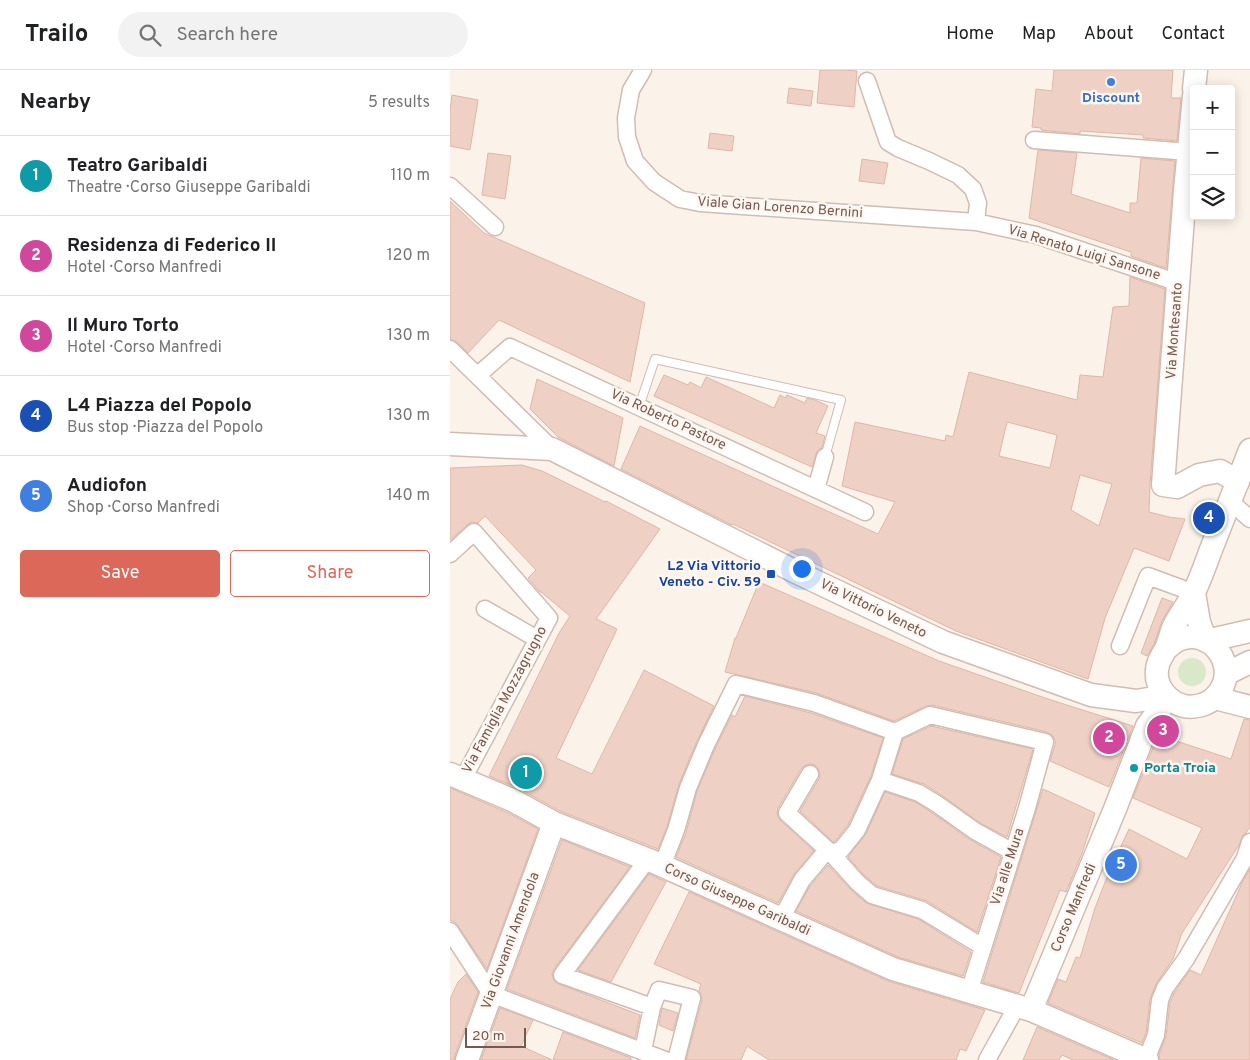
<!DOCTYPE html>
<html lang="en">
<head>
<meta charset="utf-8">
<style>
	:root { --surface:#fff; --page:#f2f2f2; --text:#202124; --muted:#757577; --line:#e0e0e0; --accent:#db6859 }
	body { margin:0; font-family:Overpass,sans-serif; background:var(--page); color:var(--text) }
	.controls { position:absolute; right:15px; top:15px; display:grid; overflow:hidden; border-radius:5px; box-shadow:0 2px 12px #0003 }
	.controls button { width:45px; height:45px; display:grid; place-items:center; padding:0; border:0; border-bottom:1px solid var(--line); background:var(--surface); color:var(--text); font:25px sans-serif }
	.scale { position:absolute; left:15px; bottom:12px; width:61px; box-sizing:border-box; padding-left:5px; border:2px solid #75584f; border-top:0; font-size:14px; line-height:18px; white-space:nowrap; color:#75584f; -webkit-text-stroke:4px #fef7f1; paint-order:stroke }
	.you { position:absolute; left:351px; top:498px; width:18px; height:18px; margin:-12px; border:4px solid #fff; border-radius:50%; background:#1a73e8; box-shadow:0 0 0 8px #1a73e833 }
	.badge { display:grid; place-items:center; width:32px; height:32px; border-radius:50%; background:var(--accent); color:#fff; font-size:16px; font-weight:700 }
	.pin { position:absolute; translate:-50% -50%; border:2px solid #fff; box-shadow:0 1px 5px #0006 }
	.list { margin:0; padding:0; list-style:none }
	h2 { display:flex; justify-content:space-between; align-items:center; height:65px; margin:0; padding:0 20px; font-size:21px }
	h2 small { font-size:16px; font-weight:400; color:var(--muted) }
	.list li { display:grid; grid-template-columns:32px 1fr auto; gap:15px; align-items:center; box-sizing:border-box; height:80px; padding:0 20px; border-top:1px solid var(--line) }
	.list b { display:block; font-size:19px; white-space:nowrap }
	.list p { margin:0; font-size:16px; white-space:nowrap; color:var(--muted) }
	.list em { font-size:16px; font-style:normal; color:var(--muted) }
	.actions { display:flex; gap:10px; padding:15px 20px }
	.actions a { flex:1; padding:11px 0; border:1px solid var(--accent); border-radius:5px; text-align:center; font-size:18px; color:var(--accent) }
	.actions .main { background:var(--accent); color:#fff }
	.icon { flex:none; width:28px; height:28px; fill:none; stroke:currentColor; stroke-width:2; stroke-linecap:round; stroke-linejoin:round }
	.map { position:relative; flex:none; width:800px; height:990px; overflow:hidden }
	header { display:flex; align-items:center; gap:30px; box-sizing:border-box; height:70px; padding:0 25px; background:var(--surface); border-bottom:1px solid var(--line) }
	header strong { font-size:24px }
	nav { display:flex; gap:28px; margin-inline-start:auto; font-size:18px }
	.search { width:350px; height:45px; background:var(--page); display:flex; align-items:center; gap:12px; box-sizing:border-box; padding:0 18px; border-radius:28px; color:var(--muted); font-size:19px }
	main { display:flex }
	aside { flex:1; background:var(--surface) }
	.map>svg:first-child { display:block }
	.green { fill:#d9e8c9 }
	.building { fill:#efd0c4; stroke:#e0b6a5; fill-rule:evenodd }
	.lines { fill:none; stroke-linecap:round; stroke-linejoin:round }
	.lane-casing { stroke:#cfbcb3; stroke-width:10 }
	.street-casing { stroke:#cfbcb3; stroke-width:19 }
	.secondary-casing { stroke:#d2bcb1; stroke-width:25 }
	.lane { stroke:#fff; stroke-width:8 }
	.street { stroke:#fff; stroke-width:16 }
	.secondary { stroke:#fff; stroke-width:22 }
	.shop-dot { fill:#3f7fe0; stroke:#fef7f1; stroke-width:2 }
	.transit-dot { fill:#1a4fb4; stroke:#fef7f1; stroke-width:2 }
	.culture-dot { fill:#0f9aa8; stroke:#fef7f1; stroke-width:2 }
	.labels { text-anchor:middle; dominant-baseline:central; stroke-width:5; stroke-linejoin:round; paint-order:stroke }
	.shop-label { font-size:14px; font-weight:bold; fill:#366cbe; stroke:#fef7f1 }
	.street-label { font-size:14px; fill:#75584f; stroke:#fef7f1 }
	.transit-label { font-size:14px; font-weight:bold; fill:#164399; stroke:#fef7f1; text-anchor:end }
	.culture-label { font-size:14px; font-weight:bold; fill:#0d838f; stroke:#fef7f1; text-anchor:start }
</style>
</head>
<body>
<header>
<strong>Trailo</strong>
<div class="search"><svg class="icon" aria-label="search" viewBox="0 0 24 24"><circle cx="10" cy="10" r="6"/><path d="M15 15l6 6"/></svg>Search here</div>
<nav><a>Home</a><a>Map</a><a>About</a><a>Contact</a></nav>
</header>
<main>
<aside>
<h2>Nearby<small>5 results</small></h2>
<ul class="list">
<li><span class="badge" style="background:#0f9aa8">1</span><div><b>Teatro Garibaldi</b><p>Theatre · Corso Giuseppe Garibaldi</p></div><em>110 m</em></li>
<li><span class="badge" style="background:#d1479c">2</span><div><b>Residenza di Federico II</b><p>Hotel · Corso Manfredi</p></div><em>120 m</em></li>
<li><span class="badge" style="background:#d1479c">3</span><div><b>Il Muro Torto</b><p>Hotel · Corso Manfredi</p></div><em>130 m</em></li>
<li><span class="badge" style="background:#1a4fb4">4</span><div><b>L4 Piazza del Popolo</b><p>Bus stop · Piazza del Popolo</p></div><em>130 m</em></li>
<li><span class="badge" style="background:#3f7fe0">5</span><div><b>Audiofon</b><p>Shop · Corso Manfredi</p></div><em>140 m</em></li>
</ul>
<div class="actions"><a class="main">Save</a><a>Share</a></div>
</aside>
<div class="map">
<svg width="800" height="990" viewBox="0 0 800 990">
	<rect width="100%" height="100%" fill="#fbf3ea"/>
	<path class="green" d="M728 602a14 14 0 1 1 28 0a14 14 0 1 1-28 0Z"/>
	<path class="building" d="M370,0H394L407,1L404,37L367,33Z
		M604,0H723L721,28H731L727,71L693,68V65L630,61V64L591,60V58L582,57L586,19L602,21Z
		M339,18L363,21L361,36L337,33Z
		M2,25L28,30L20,80L0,76V40Z
		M260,63L284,66L282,81L258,78Z
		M588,80L627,83L621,124L680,143V133H687L691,88L725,91L716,198L681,186V182L579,148Z
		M38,83L61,86L55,129L32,125Z
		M412,89L438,93L434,114L409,111Z
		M0,131L34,163L195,233L180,312L49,250L18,283L7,272L0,269Z
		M680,207L715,219L700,414L699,442L719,447L735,449L719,491L684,478L655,548L638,609L506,561L283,454L282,455L171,399L190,356L428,464L445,432L392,416L405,352L495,371L496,365L503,367L519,302L627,330L630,305L653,307L663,237L679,236ZM557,352L607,365L600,398L549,386ZM630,405L662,414L649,456L621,440Z
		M214,305L238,315L240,312L251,318L256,307L324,338L330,325L335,328L337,325L355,333L357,328L365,330L378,336L366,363L375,366L372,378L368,380L366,384L362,397L204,326Z
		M87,309L173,348L164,396L108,367L80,339Z
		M72,395L92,401L155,432L156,431L210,459L146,549L167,559L106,688L142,704L194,600L264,636L247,671L229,714L217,757L208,779L110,741L68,718L39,706L109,563L120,546L91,522H90L78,508L86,500L35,446L28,453L22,452L17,455L0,470V398Z
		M309,512L489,591L598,629L683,656L659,717L600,691L605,675V670L602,665L597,662L482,635L476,636L444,651L366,623L275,602L285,568H286Z
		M712,528L723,532L712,551L704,574L697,586L691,583Z
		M295,626L361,643L433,668L421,706L398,755L385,771L383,772L350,741L369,709L370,705L368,699L365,695L360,694L356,695L351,699L328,738L327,743L328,747L330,750L364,781L344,804L328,833L226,787L236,763L247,721L265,679L282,645L285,647Z
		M794,649L800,650V757L796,763L793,765L789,775L732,863L723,889L706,914L700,929L696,963L692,973L598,933L608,909L616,912L626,887L630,888L645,838L659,802L679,759L737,789L752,758L683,728L708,665L781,689Z
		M481,656L583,679L557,767L530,753L493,726L474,714L442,704L453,669Z
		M0,718L56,742L88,759L37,899L8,856L5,852L0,850Z
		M593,719L645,743L632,783L616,822L610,820L569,923L533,912Z
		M435,722L465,732L481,742L519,769L551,787L527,862L477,831L427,816L414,805L398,787L416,764Z
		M112,770L180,797L104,899L102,904L103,908L105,912L109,914L190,945L185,968L57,919Z
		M378,795L400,819L416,833L468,849L521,882L513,906L448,887L346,841L360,816Z
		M800,799V990H710L709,985L716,966L720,933L724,923L740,900L751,905L792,813Z
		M199,804L216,812L161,912L128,900Z
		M239,822L438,911L535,940L516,981L510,979L506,990H319L297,976L291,990H236L252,930L251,925L249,921L251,914L204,894Z
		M16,904L28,922L5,985L4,990H0V929L8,912Z
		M50,938L83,950L71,976L102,990H31Z
		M212,938L228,943L223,961L209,955Z
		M587,957L664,990H623L612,985L609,990H573Z
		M113,962L181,988V990H103Z"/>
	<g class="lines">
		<defs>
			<path id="lane" d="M189,337L205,289L391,330L375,387"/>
			<path id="street" d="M193,0L181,20L176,48L177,67L185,91L204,112L230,129L250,133L526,152L586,165L729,213
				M417,11L438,72L448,78L479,91L508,105L523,119L528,133L526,152
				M584,70L739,82
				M0,116L45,157
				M0,279L102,379
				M28,305L60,277L415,442
				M366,419L375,387
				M780,431L800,449
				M0,484L24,462L99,548L13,709
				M35,539L87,569
				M670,576L698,506L744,523
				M445,662L480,645L595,672L577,738L519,922
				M360,704L337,743L381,783L407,812L422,825L472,840L533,877
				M430,710L469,723L487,734L525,761L563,782
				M197,790L112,905L202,937L209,920L242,928L226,990
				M212,796L226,760L238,718L256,675L286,614L364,633L445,662
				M331,849L352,810L373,785L391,780L407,760L430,710L445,662
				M0,861L41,924L215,990
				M193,981L202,937
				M537,990L567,936
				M696,990L706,965L710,930L715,918L736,889L795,788L800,772"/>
			<path id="secondary" d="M744,19L746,0
				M744,26L735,121L713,415L727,417L749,405L770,401L788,412
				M0,374L102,379L344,501L493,572L641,625L686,631L716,626
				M744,523L749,552L756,571
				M756,571L800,561
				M717,578C720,576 723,573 726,571C761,553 793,600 765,627C758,635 744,638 734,636C718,632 705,617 707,600C708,588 714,585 717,576C720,569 721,561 725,554C731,543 739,533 744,522C752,506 757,489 764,472C776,442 788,411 800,380
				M776,604L800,592
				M765,628L800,637
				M0,704L62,730L104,753L204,792L443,899L581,940L697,990
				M581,940L665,739L697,656L718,628
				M17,990L104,753"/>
		</defs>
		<use href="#lane" class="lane-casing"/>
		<use href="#street" class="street-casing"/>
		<use href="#secondary" class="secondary-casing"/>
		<use href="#lane" class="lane"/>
		<use href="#street" class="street"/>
		<use href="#secondary" class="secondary"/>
	</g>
	<circle class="shop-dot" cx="661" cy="12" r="5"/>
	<rect class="transit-dot" x="316" y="499" width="10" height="10" rx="2.5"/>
	<circle class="culture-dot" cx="684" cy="698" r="5"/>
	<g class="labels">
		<g class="shop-label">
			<text x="661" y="28">Discount</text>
		</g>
		<g class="street-label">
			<text transform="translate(330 138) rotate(4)">Viale Gian Lorenzo Bernini</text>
			<text transform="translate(634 183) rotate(17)">Via Renato Luigi Sansone</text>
			<text transform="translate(725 261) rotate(-86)">Via Montesanto</text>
			<text transform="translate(218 350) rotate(25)">Via Roberto Pastore</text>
			<text transform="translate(423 539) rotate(26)">Via Vittorio Veneto</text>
			<text transform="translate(55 630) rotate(-62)">Via Famiglia Mozzagrugno</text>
			<text transform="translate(558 797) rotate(-72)">Via alle Mura</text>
			<text transform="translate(287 830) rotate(24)">Corso Giuseppe Garibaldi</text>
			<text transform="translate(624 838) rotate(-67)">Corso Manfredi</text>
			<text transform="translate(61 871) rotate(-70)">Via Giovanni Amendola</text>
		</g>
		<g class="transit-label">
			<text x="311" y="496">L2 Via Vittorio<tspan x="311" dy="16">Veneto - Civ. 59</tspan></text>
		</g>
		<g class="culture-label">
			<text x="694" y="698">Porta Troia</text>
		</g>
	</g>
</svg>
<div class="controls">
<button>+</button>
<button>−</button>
<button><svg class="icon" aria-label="layers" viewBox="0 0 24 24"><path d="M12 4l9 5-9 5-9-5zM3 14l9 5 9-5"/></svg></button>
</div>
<div class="scale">20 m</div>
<div class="you"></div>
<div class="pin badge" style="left:76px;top:703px;background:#0f9aa8">1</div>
<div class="pin badge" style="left:659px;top:668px;background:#d1479c">2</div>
<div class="pin badge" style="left:713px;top:661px;background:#d1479c">3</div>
<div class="pin badge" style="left:759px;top:448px;background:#1a4fb4">4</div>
<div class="pin badge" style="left:671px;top:795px;background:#3f7fe0">5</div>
</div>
</main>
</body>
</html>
